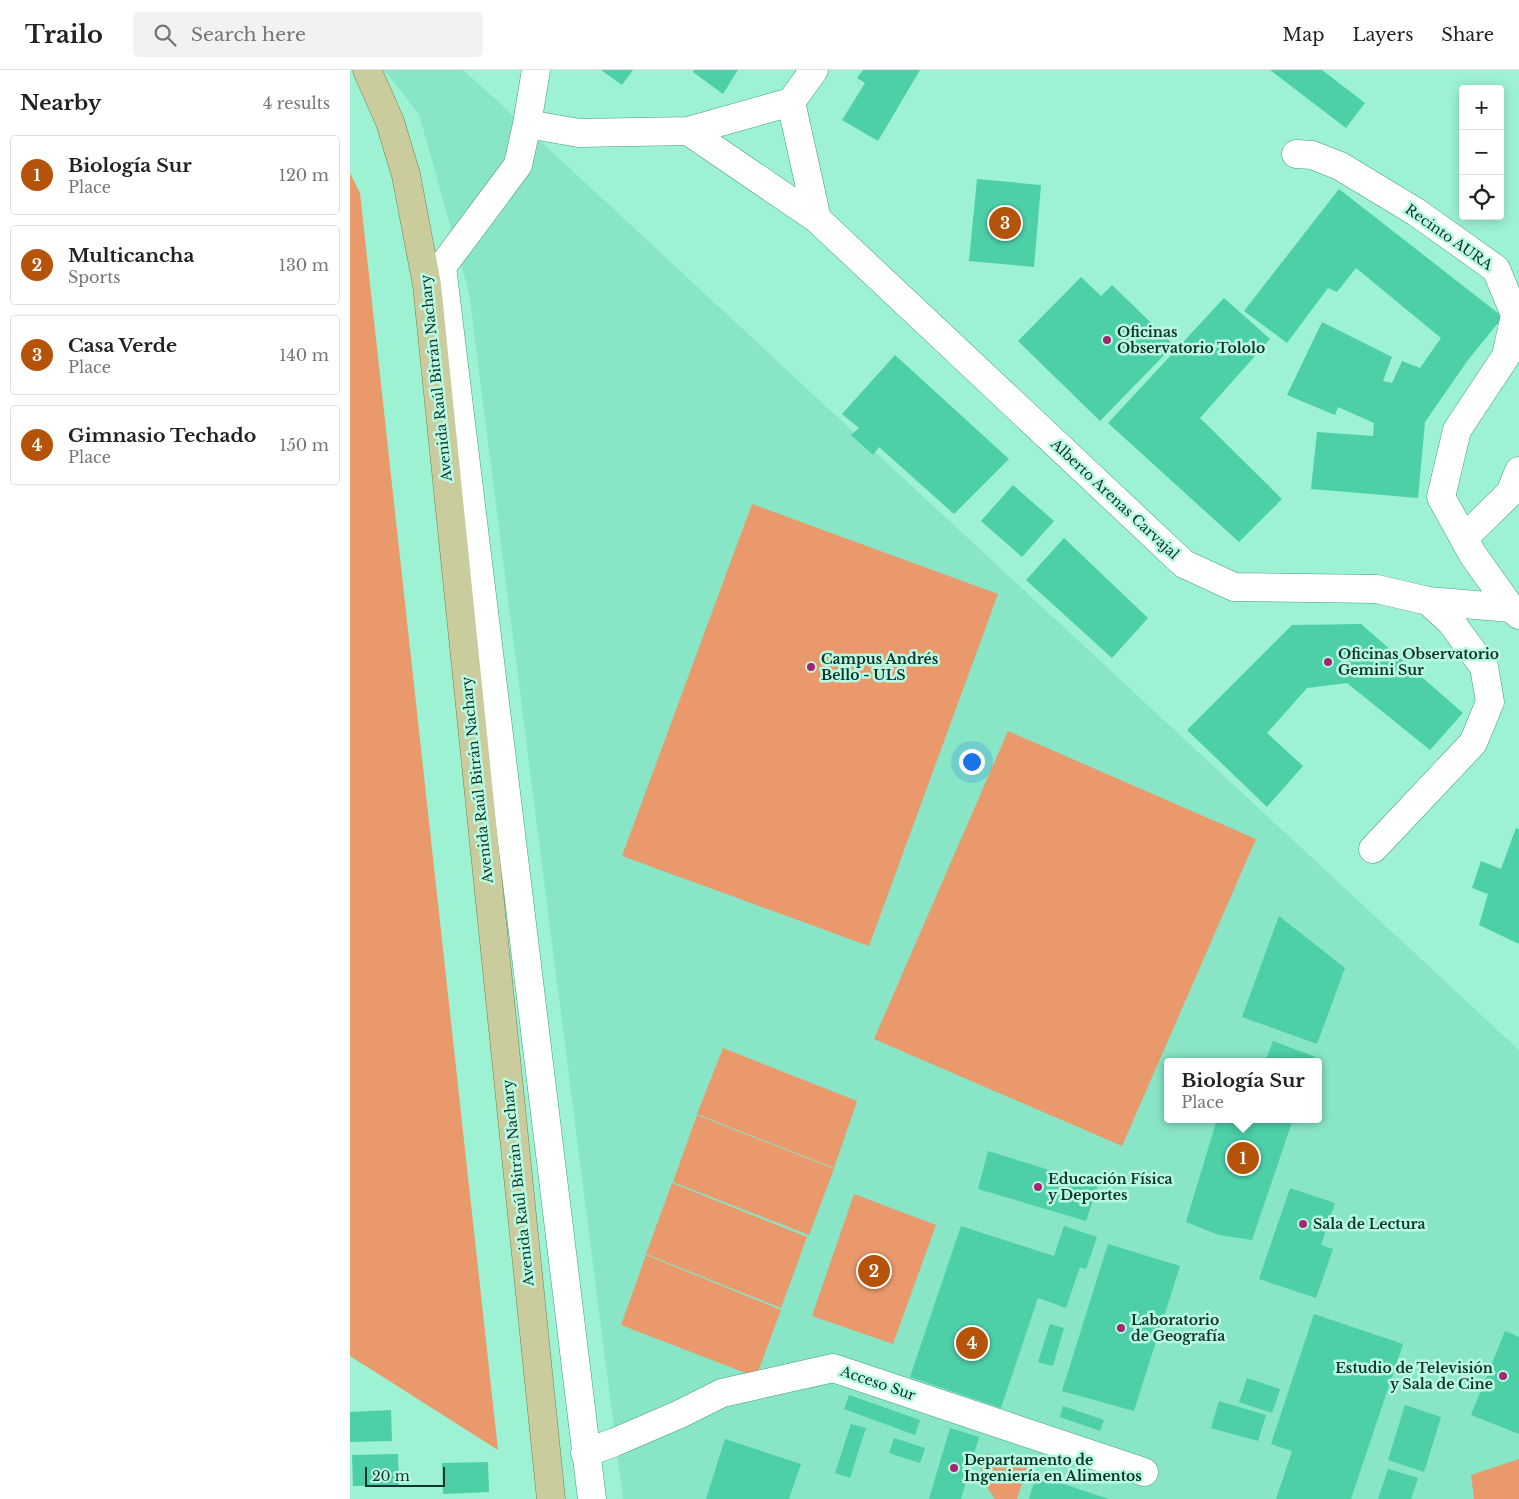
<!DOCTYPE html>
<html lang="en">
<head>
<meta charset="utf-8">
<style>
	:root { --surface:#fff; --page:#f2f2f2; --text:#222; --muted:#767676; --line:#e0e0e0; --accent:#b45309 }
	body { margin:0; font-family:"Libre Baskerville",serif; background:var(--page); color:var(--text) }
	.controls { position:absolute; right:15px; top:15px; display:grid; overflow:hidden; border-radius:5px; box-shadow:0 2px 12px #0003 }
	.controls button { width:45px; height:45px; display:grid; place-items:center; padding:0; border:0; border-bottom:1px solid var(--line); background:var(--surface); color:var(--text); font:25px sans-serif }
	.scale { position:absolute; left:15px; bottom:12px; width:80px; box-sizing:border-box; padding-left:5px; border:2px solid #11352a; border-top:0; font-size:14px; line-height:18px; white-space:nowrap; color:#11352a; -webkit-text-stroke:4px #b9fbe2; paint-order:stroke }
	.you { position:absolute; left:621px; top:691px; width:18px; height:18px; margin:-12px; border:4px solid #fff; border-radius:50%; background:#1a73e8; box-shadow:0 0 0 8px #1a73e833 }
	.badge { display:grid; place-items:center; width:32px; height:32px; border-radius:50%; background:var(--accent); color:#fff; font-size:16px; font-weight:700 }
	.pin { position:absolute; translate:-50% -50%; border:2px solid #fff; box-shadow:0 1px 5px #0006 }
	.popup { position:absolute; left:814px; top:988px; width:158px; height:65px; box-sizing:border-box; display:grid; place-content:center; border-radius:5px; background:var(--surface); filter:drop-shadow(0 1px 4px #0005); font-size:16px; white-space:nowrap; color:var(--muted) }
	.popup b { font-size:19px; color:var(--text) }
	.popup::after { content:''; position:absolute; left:50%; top:100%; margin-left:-10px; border:10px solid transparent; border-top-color:var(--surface) }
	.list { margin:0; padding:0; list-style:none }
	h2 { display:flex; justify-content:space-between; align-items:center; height:65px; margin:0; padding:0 20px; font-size:21px }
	h2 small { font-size:16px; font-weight:400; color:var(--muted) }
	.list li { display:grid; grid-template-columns:32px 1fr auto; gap:15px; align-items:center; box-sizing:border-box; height:80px; margin:0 10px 10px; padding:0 10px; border:1px solid var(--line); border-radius:5px }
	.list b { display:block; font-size:19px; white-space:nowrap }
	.list p { margin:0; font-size:16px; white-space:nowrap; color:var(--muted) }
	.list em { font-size:16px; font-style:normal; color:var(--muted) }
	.icon { flex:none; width:28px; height:28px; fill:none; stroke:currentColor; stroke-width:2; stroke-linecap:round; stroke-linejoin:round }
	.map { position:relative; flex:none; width:1169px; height:1429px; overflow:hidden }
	header { display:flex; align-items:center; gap:30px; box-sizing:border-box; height:70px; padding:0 25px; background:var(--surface); border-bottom:1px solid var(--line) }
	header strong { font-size:24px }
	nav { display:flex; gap:28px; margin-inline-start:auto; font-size:18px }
	.search { width:350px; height:45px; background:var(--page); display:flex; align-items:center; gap:12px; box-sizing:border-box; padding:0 18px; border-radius:5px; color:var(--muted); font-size:19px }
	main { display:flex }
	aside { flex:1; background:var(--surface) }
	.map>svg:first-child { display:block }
	.built { fill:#88e5c5; fill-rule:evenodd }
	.green { fill:#e9996c }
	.building { fill:#4dcfa8 }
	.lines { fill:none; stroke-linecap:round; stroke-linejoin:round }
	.minor-casing { stroke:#469c80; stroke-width:29 }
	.major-casing { stroke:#73814a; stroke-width:29 }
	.minor { stroke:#fff; stroke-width:28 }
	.major { stroke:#cbcc9d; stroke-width:28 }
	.poi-dot { fill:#a62471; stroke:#b9fbe2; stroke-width:2 }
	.labels { text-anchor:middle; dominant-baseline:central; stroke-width:5; stroke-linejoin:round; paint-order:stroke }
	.street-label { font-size:14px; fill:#11352a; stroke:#b9fbe2 }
	.poi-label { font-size:14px; font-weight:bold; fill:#11352a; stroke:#b9fbe2; text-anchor:start }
</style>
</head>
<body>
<header>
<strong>Trailo</strong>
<div class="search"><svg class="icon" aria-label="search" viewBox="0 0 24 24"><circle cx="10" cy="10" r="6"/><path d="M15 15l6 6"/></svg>Search here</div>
<nav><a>Map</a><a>Layers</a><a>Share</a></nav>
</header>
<main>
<aside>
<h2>Nearby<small>4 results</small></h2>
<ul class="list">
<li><span class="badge">1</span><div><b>Biología Sur</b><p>Place</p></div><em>120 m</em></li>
<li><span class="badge">2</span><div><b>Multicancha</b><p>Sports</p></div><em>130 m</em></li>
<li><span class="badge">3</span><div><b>Casa Verde</b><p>Place</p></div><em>140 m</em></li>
<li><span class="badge">4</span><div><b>Gimnasio Techado</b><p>Place</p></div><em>150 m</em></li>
</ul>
</aside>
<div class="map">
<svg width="1169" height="1429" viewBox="0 0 1169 1429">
	<rect width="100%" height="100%" fill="#9df2d3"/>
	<path class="built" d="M34,0H113L130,15L1169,980V1429H273L119,223L69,44ZM818,992H968V1049H818Z"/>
	<path class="green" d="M0,103L10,123L148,1380L0,1286Z
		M402,434L648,524L519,876L272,786Z
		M658,661L906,769L772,1076L524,969Z
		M373,978L507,1031L484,1098L347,1044Z
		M347,1045L484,1099L459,1165L323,1112Z
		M322,1113L457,1167L431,1238L296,1184Z
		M504,1124L586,1155L543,1274L462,1246Z
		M296,1185L431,1240L406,1307L271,1255Z
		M637,1383L677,1398L667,1429H645L629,1406Z
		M1169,1389V1429H1124L1121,1405Z"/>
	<path class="building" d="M251,0H283L272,15Z
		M344,0H388L373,24L343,2Z
		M513,0H570L528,71L492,50L515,13L507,8Z
		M920,0H972L1015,33L996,58Z
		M627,109L691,115L684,197L619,191Z
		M989,119L1153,247L1118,290L1075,352L1068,428L961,419L967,362L1023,366L1024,353L988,337L985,345L937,325L972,252L1042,287L1033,311L1042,313L1052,291L1070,298L1091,268L1006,198L987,222L978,218L937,273L894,241Z
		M731,207L751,226L762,215L824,275L750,351L668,271Z
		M874,228L920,269L850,348L932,429L889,472L758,353Z
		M545,285L659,389L604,444L529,377L523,385L501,365L509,358L492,344Z
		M663,415L704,451L672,487L631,451Z
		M714,468L798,548L762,588L676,510Z
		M1011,554L1113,643L1080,680L997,613L957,618L917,663L953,696L917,737L837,660L942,555Z
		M1166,758L1169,759V874L1129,855L1138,824L1122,818L1131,791L1151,799Z
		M929,846L995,898L967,974L892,947Z
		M923,971L968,988L966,992H915Z
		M867,1049H943L902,1170L869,1165L836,1152Z
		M638,1081L748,1115L736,1151L628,1119Z
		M940,1118L985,1133L971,1175L983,1179L966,1228L909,1209Z
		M611,1156L704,1186L714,1156L747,1167L736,1199L730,1197L716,1238L688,1228L651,1338L560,1307Z
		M758,1174L830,1196L784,1341L712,1321Z
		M964,1244L1053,1274L1001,1429H926L942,1381L921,1374Z
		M700,1254L714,1258L703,1296L688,1292Z
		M1155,1261L1169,1267V1364L1121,1345Z
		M897,1308L930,1319L922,1343L889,1332Z
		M499,1325L570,1350L565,1365L494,1339Z
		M869,1331L916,1345L908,1371L861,1358Z
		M1055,1335L1091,1347L1074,1402L1038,1390Z
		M713,1336L754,1350L750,1361L710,1347Z
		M41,1340L42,1371L0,1372V1342Z
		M501,1354L516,1358L500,1408L485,1403Z
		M600,1358L629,1367L611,1429H579Z
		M544,1368L575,1378L570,1393L539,1383Z
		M375,1369L451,1394L439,1429H356Z
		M48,1384L49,1415L3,1416L2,1385Z
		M138,1392L139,1422L93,1424L92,1393Z
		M1038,1399L1068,1408L1061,1429H1028Z
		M686,1405L759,1429H679Z"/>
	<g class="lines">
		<defs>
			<path id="minor" d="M186,0L177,54L168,95L92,197L242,1429
				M441,32L464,0
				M177,54L229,63L338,61L467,149L834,494L884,517L1027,519L1078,531L1161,538L1169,545
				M338,61L441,32L467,149
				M946,84L962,85L990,96L1066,142L1146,199L1165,245L1156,286L1107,360L1091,427L1123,485L1161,538L1169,539
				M1114,468L1160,423L1169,401
				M1023,779L1123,673L1140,632L1134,597L1101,552L1078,531
				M235,1383L265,1372L330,1344L372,1323L483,1298L794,1402"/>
			<path id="major" d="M17,0L40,52L56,105L77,215L201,1429"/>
		</defs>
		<use href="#minor" class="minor-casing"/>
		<use href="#major" class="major-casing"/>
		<use href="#minor" class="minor"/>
		<use href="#major" class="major"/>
	</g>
	<g class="poi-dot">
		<circle cx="757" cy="270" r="5"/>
		<circle cx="978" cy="592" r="5"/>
		<circle cx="461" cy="597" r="5"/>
		<circle cx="688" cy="1117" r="5"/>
		<circle cx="953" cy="1154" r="5"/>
		<circle cx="771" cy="1258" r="5"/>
		<circle cx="1153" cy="1306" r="5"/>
		<circle cx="604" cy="1398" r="5"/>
	</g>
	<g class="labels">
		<g class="street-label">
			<text transform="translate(1099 167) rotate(35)">Recinto AURA</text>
			<text transform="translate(86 308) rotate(-96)">Avenida Raúl Bitrán Nachary</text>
			<text transform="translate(765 429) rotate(43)">Alberto Arenas Carvajal</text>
			<text transform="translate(127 710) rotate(-96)">Avenida Raúl Bitrán Nachary</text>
			<text transform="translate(168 1113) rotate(-96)">Avenida Raúl Bitrán Nachary</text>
			<text transform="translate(528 1313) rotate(19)">Acceso Sur</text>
		</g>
		<g class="poi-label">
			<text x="767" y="262">Oficinas<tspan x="767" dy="16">Observatorio Tololo</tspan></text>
			<text x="988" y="584">Oficinas Observatorio<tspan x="988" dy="16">Gemini Sur</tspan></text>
			<text x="471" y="589">Campus Andrés<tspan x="471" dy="16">Bello - ULS</tspan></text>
			<text x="698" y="1109">Educación Física<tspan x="698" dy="16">y Deportes</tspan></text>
			<text x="963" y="1154">Sala de Lectura</text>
			<text x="781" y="1250">Laboratorio<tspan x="781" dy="16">de Geografía</tspan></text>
			<text x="1143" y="1298" text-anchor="end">Estudio de Televisión<tspan x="1143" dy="16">y Sala de Cine</tspan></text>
			<text x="614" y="1390">Departamento de<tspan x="614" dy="16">Ingeniería en Alimentos</tspan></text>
		</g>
	</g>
</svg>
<div class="controls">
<button>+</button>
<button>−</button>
<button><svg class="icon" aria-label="locate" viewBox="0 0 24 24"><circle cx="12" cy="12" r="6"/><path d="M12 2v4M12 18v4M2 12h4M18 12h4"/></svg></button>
</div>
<div class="scale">20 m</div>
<div class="you"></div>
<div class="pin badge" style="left:893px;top:1088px">1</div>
<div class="popup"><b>Biología Sur</b>Place</div>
<div class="pin badge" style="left:524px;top:1201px">2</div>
<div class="pin badge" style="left:655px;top:153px">3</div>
<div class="pin badge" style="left:622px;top:1273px">4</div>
</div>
</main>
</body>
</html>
